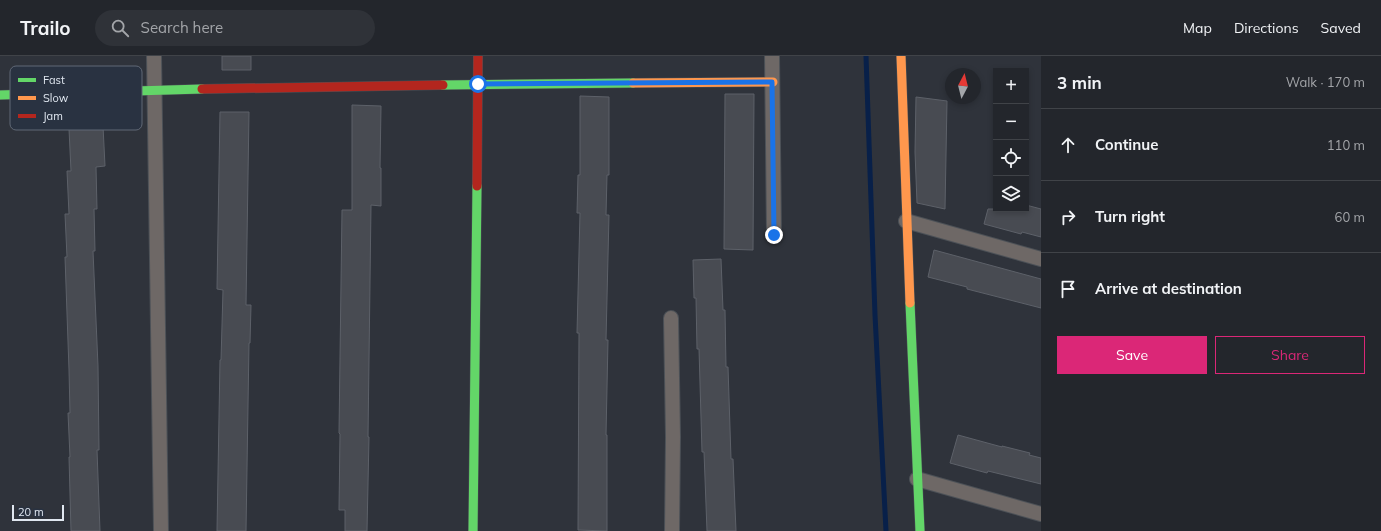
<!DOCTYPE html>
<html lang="en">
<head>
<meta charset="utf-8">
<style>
	:root { --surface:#23262c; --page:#2f3238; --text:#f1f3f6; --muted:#a3a5a9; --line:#404348; --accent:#db2777 }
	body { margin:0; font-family:Mulish,sans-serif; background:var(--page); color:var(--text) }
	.controls { position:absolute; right:12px; top:12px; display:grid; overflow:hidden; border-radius:0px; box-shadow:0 2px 6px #0003 }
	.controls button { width:36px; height:36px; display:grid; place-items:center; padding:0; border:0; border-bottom:1px solid var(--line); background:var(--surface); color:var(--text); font:20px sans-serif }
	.compass { position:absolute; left:945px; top:12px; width:36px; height:36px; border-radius:50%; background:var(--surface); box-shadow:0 2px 6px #0003; rotate:7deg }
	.scale { position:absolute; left:12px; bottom:10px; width:52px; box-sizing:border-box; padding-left:4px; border:2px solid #e0e7f0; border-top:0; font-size:11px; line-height:14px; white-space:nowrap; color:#e0e7f0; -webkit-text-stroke:3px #293241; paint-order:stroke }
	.stop { position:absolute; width:12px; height:12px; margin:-9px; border:3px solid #1a73e8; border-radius:50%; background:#fff }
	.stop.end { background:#1a73e8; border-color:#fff; box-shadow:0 1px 4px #0008 }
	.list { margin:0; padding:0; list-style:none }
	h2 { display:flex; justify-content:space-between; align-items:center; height:52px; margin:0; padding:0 16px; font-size:17px }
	h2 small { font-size:13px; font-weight:400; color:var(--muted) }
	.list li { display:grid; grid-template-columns:26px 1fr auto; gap:12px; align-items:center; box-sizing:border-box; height:72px; padding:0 16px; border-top:1px solid var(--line) }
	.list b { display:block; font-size:15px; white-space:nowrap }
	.list em { font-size:13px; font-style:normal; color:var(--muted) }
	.actions { display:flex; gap:8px; padding:12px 16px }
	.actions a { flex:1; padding:9px 0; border:1px solid var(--accent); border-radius:0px; text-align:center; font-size:14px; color:var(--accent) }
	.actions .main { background:var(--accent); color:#fff }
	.icon { flex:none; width:22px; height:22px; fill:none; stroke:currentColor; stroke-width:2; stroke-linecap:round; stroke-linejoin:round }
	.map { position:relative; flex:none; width:1041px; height:475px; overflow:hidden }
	header { display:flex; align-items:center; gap:24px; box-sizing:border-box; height:56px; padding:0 20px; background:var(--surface); border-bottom:1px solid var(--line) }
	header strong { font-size:19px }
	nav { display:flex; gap:22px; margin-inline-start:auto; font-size:14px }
	.search { width:280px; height:36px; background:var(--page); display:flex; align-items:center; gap:10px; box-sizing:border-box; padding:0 14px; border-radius:22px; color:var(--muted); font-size:15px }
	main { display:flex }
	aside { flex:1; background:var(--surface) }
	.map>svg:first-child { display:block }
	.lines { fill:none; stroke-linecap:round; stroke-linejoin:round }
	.stream { stroke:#082049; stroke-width:5 }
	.building { fill:#484b52; stroke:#5d6169 }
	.street-casing { stroke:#4c5157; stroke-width:16 }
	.fast-casing { stroke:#4c5157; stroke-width:10 }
	.slow-casing { stroke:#4c5157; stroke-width:10 }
	.jam-casing { stroke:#4c5157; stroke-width:10 }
	.street { stroke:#6e6866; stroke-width:14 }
	.fast { stroke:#63d668; stroke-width:9 }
	.slow { stroke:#ff974d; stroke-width:9 }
	.jam { stroke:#b3261e; stroke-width:9 }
	.route { stroke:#1a73e8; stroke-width:5 }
	.key { fill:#293241; stroke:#606876; stroke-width:1 }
	.key-label { font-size:11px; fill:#e0e7f0 }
</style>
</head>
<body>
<header>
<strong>Trailo</strong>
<div class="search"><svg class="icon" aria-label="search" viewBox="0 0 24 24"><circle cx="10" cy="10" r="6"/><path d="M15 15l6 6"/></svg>Search here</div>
<nav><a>Map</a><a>Directions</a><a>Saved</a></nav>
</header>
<main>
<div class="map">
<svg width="1041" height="475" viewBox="0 0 1041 475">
	<rect width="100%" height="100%" fill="#2f333b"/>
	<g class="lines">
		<path class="stream" d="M866,0L875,259L886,475"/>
	</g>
	<path class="building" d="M222,0H251V14H222Z
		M725,38H754L753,194L724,193Z
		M580,40L609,41V119H607L606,159H609L606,284H608L606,379H607V475L578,474L579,277H577L580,157H577L578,119H580Z
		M916,41L947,45L945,153L917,147L915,96Z
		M352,49L381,50L380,112H381V150L371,149L368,381H369L367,475H345V454H339L340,378L339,377L342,154H352Z
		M102,50L105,110L96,111L97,153H94L95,195H93L98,310L99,394H97L100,475H71L69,401H70L68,357H70L69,314L65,201H67L65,158H69L67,115H71L68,52Z
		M220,56H249L246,249H251L250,287H249L246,475H217L220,304H221L223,234L217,233Z
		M1026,149L1041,153V181L1022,176L1021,178L984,168L988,153H1026Z
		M934,194L1041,223V252L967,233V231L928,221Z
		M721,203L723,254H725L726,311H728L731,403H733L736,475H707L704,396H702L699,293H697L696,242H694L693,204Z
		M958,379L1002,391V390L1030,397L1029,399L1041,402V428L988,415L987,417L950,407Z"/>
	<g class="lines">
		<defs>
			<path id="street" d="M154,0L161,475
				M772,0L774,179
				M906,165L1041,203
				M671,262L673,381L672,475
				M917,423L1041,458"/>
			<path id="fast" d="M443,29L633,27
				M0,39L202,33
				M910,247L920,475
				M473,475L477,130"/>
			<path id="slow" d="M901,0L910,247
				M633,27L773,26"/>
			<path id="jam" d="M202,33L443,29
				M477,130L478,0"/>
		</defs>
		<use href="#street" class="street-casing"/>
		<use href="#fast" class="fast-casing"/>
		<use href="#slow" class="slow-casing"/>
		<use href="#jam" class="jam-casing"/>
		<use href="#street" class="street"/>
		<use href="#fast" class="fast"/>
		<use href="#slow" class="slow"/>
		<use href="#jam" class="jam"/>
	</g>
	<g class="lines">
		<path class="route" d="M478,28L772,26L774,179"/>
	</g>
	<rect x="10" y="10" width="132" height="64" rx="6" class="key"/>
	<rect x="18" y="22" width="18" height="4" fill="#63d668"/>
	<rect x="18" y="40" width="18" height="4" fill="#ff974d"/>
	<rect x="18" y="58" width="18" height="4" fill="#b3261e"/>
	<g class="key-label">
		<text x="43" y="28">Fast</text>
		<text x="43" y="46">Slow</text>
		<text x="43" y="64">Jam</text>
	</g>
</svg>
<div class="controls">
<button>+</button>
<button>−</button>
<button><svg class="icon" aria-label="locate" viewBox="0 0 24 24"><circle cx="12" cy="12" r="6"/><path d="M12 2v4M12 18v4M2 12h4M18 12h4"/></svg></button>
<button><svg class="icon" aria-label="layers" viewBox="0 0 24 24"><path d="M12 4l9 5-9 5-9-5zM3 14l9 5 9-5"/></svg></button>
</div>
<svg class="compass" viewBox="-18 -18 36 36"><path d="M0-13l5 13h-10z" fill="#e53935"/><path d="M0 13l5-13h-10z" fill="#a3a5a9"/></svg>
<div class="scale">20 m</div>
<div class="stop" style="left:478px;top:28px"></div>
<div class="stop end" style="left:774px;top:179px"></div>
</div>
<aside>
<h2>3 min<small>Walk · 170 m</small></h2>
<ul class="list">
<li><svg class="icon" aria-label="ahead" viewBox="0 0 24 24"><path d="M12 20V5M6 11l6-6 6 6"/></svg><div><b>Continue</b></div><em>110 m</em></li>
<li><svg class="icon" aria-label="right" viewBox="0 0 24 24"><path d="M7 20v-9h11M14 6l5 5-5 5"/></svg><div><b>Turn right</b></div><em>60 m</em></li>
<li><svg class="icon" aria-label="arrive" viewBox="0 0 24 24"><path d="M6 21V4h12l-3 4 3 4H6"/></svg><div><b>Arrive at destination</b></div></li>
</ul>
<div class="actions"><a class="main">Save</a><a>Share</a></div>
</aside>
</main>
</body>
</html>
